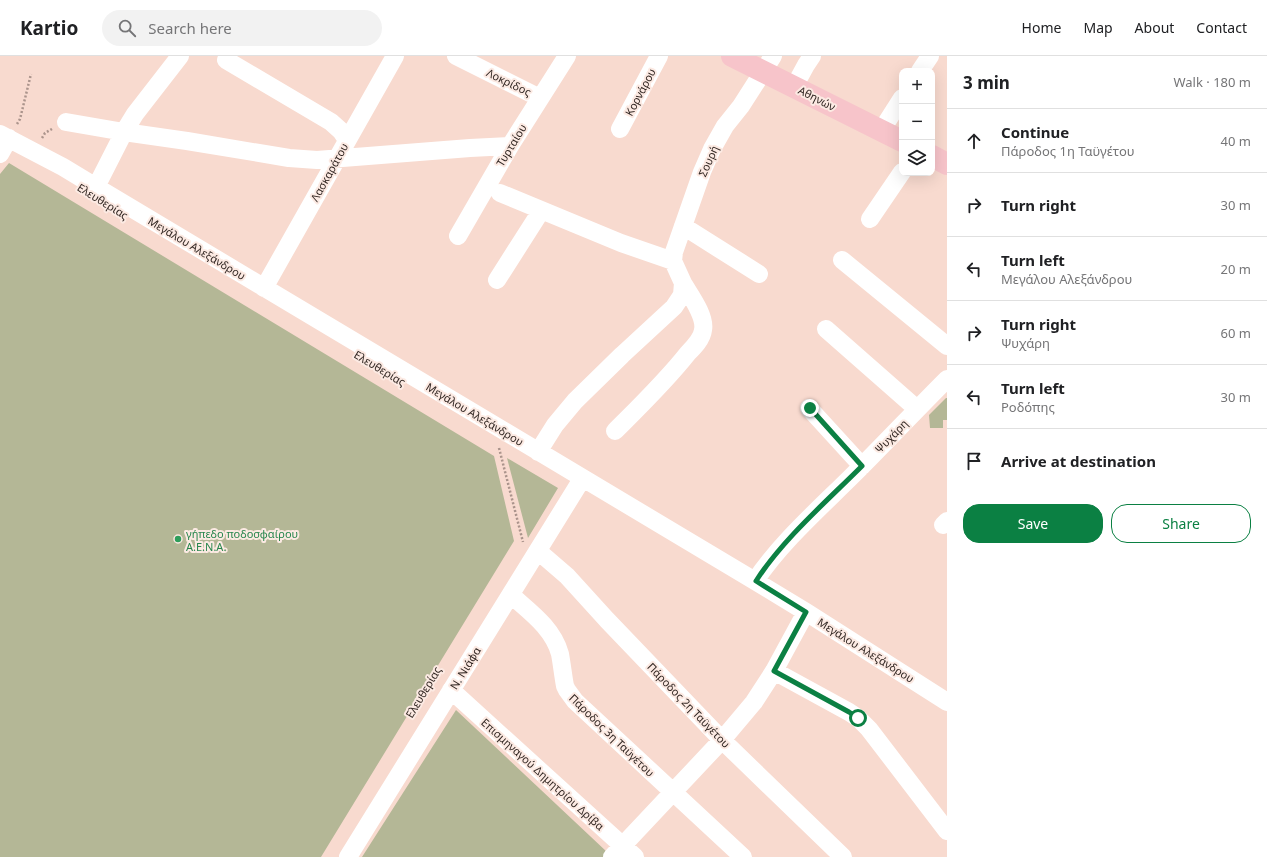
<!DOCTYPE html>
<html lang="en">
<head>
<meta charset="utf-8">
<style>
	:root { --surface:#fff; --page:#f2f2f2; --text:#202124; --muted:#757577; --line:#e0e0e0; --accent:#0b8043 }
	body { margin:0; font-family:"Noto Sans",sans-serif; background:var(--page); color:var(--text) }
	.controls { position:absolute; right:12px; top:12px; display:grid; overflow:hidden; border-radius:8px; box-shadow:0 4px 16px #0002 }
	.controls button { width:36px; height:36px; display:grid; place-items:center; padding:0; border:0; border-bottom:1px solid var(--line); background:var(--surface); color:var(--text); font:20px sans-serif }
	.stop { position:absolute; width:12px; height:12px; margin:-9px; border:3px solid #0b8043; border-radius:50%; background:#fff }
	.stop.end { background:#0b8043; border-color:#fff; box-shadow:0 1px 4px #0008 }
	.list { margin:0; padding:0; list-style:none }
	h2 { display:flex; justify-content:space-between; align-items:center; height:52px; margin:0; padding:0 16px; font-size:17px }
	h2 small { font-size:13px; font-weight:400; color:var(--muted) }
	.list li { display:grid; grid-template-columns:26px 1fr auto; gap:12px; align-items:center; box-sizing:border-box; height:64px; padding:0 16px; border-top:1px solid var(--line) }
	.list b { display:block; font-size:15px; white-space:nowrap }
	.list p { margin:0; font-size:13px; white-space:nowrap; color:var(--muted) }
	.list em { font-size:13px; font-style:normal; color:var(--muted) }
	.actions { display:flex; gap:8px; padding:12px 16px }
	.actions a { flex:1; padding:9px 0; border:1px solid var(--accent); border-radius:16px; text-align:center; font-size:14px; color:var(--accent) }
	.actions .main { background:var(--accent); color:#fff }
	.icon { flex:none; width:22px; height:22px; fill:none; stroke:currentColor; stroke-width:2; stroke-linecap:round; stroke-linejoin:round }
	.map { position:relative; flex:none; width:947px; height:801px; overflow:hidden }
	header { display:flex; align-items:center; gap:24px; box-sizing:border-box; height:56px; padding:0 20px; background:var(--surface); border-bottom:1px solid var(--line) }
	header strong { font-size:19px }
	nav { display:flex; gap:22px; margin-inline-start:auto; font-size:14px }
	.search { width:280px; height:36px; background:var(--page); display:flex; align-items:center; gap:10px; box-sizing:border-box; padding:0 14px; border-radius:22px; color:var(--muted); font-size:15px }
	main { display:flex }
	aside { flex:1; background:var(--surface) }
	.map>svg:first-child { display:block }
	.green { fill:#b4b796 }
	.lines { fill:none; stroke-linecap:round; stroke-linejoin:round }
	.path { stroke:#ab948c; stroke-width:2.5; stroke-dasharray:2 2; stroke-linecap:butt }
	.minor { stroke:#fff; stroke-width:18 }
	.major { stroke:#f7c4ca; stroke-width:22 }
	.route { stroke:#0b8043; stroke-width:5 }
	.leisure-dot { fill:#2e9e5b; stroke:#fceae3; stroke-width:1.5 }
	.labels { text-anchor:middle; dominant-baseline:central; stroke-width:4; stroke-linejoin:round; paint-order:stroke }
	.street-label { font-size:11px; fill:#312622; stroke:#fceae3 }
	.leisure-label { font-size:11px; fill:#27864d; stroke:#fceae3; text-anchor:start }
</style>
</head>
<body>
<header>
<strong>Kartio</strong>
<div class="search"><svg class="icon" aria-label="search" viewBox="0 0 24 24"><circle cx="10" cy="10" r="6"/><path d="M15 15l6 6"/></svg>Search here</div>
<nav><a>Home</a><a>Map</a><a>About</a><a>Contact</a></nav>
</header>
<main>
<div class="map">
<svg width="947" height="801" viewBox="0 0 947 801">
	<rect width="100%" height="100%" fill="#f8dacf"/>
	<path class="green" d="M9,107L494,400L514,485L321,801H0V118Z
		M946,342H947V364H943V372H930L929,359Z
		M507,402L558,432L528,482Z
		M456,654L607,796L603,801H362Z"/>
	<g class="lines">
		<path class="path" d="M17,68L20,63L31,18
			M42,82L45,77L52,73
			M499,392L523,486"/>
		<path class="minor" d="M456,0L540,42
			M226,4L331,66L341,75L347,84
			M920,15L930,0
			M794,31L806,9L812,0
			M66,66L124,76L187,85L289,102L317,104L470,92L510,90
			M620,73L659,0
			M881,75L902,42
			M0,78L63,111L96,131L755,525L806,556L947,646
			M0,98L9,82
			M96,131L124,76L135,58L180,0
			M500,137L621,187L673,205
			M870,163L902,116
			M683,170L759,218
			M458,180L510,90L567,0
			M842,204L947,290
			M497,224L541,155
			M264,232L395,0
			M826,273L917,353
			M809,352L862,410
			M615,375C640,350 666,325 688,297C694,291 702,283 703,274C706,260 690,239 683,227
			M538,396L555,369L575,345L622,299L674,251L682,239L683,227L673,205L674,196L702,116L712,93L725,70L741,50L773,0
			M943,469L947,465
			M538,495L567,520L607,564L722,684L843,801
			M755,525C782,485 820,452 854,418C885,387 916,354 947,323
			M511,539C530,556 553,572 560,598C562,609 563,619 565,630L567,634L575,645L743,801
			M774,615L849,656L858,662L869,673L947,775
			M451,634L635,801
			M348,801L582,423
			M612,801L722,684L754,646L774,615L806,556"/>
		<path class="major" d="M732,0L902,85
			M932,100L947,108"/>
	</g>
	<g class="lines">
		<path class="route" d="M810,352L862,410C826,446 783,483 756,525L806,556L774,615L849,656L858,662"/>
	</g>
	<circle class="leisure-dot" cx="178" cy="483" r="4"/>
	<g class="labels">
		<g class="street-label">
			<text transform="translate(509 26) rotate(26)">Λοκρίδος</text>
			<text transform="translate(640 36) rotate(-62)">Κορνάρου</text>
			<text transform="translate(817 42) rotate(27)">Αθηνών</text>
			<text transform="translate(511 89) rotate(-59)">Τυρταίου</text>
			<text transform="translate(708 105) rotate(-66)">Σουρή</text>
			<text transform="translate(329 116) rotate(-61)">Λασκαράτου</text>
			<text transform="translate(103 145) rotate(32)">Ελευθερίας</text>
			<text transform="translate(197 192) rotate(31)">Μεγάλου Αλεξάνδρου</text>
			<text transform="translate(380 312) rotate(31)">Ελευθερίας</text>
			<text transform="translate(475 358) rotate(31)">Μεγάλου Αλεξάνδρου</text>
			<text transform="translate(891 380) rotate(-46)">Ψυχάρη</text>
			<text transform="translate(866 594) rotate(32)">Μεγάλου Αλεξάνδρου</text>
			<text transform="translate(465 612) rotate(-58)">Ν. Νιάφα</text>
			<text transform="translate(423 636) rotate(-59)">Ελευθερίας</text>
			<text transform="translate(689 649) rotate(46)">Πάροδος 2η Ταϋγέτου</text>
			<text transform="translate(612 679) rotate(44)">Πάροδος 3η Ταϋγέτου</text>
			<text transform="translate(543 718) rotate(42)">Επισμηναγού Δημητρίου Δρίβα</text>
		</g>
		<g class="leisure-label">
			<text x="186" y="477">γήπεδο ποδοσφαίρου<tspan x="186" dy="13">Α.Ε.Ν.Α.</tspan></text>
		</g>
	</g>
</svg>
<div class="controls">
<button>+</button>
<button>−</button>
<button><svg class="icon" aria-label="layers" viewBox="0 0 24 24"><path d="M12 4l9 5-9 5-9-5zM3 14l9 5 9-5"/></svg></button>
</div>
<div class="stop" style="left:858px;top:662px"></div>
<div class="stop end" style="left:810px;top:352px"></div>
</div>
<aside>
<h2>3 min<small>Walk · 180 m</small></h2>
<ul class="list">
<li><svg class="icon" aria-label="ahead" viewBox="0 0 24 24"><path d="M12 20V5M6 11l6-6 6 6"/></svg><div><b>Continue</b><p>Πάροδος 1η Ταϋγέτου</p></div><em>40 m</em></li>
<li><svg class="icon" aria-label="right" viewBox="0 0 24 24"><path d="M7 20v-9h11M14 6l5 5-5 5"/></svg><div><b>Turn right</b></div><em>30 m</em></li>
<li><svg class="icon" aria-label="left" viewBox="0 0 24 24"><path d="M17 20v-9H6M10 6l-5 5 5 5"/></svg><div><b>Turn left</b><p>Μεγάλου Αλεξάνδρου</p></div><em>20 m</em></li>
<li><svg class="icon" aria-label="right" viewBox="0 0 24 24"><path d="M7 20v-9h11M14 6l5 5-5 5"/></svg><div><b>Turn right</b><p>Ψυχάρη</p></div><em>60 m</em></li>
<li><svg class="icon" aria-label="left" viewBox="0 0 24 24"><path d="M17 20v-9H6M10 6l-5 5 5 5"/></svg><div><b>Turn left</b><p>Ροδόπης</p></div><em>30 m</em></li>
<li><svg class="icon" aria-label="arrive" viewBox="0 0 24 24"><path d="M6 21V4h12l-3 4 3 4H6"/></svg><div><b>Arrive at destination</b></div></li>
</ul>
<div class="actions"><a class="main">Save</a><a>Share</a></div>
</aside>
</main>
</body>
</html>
